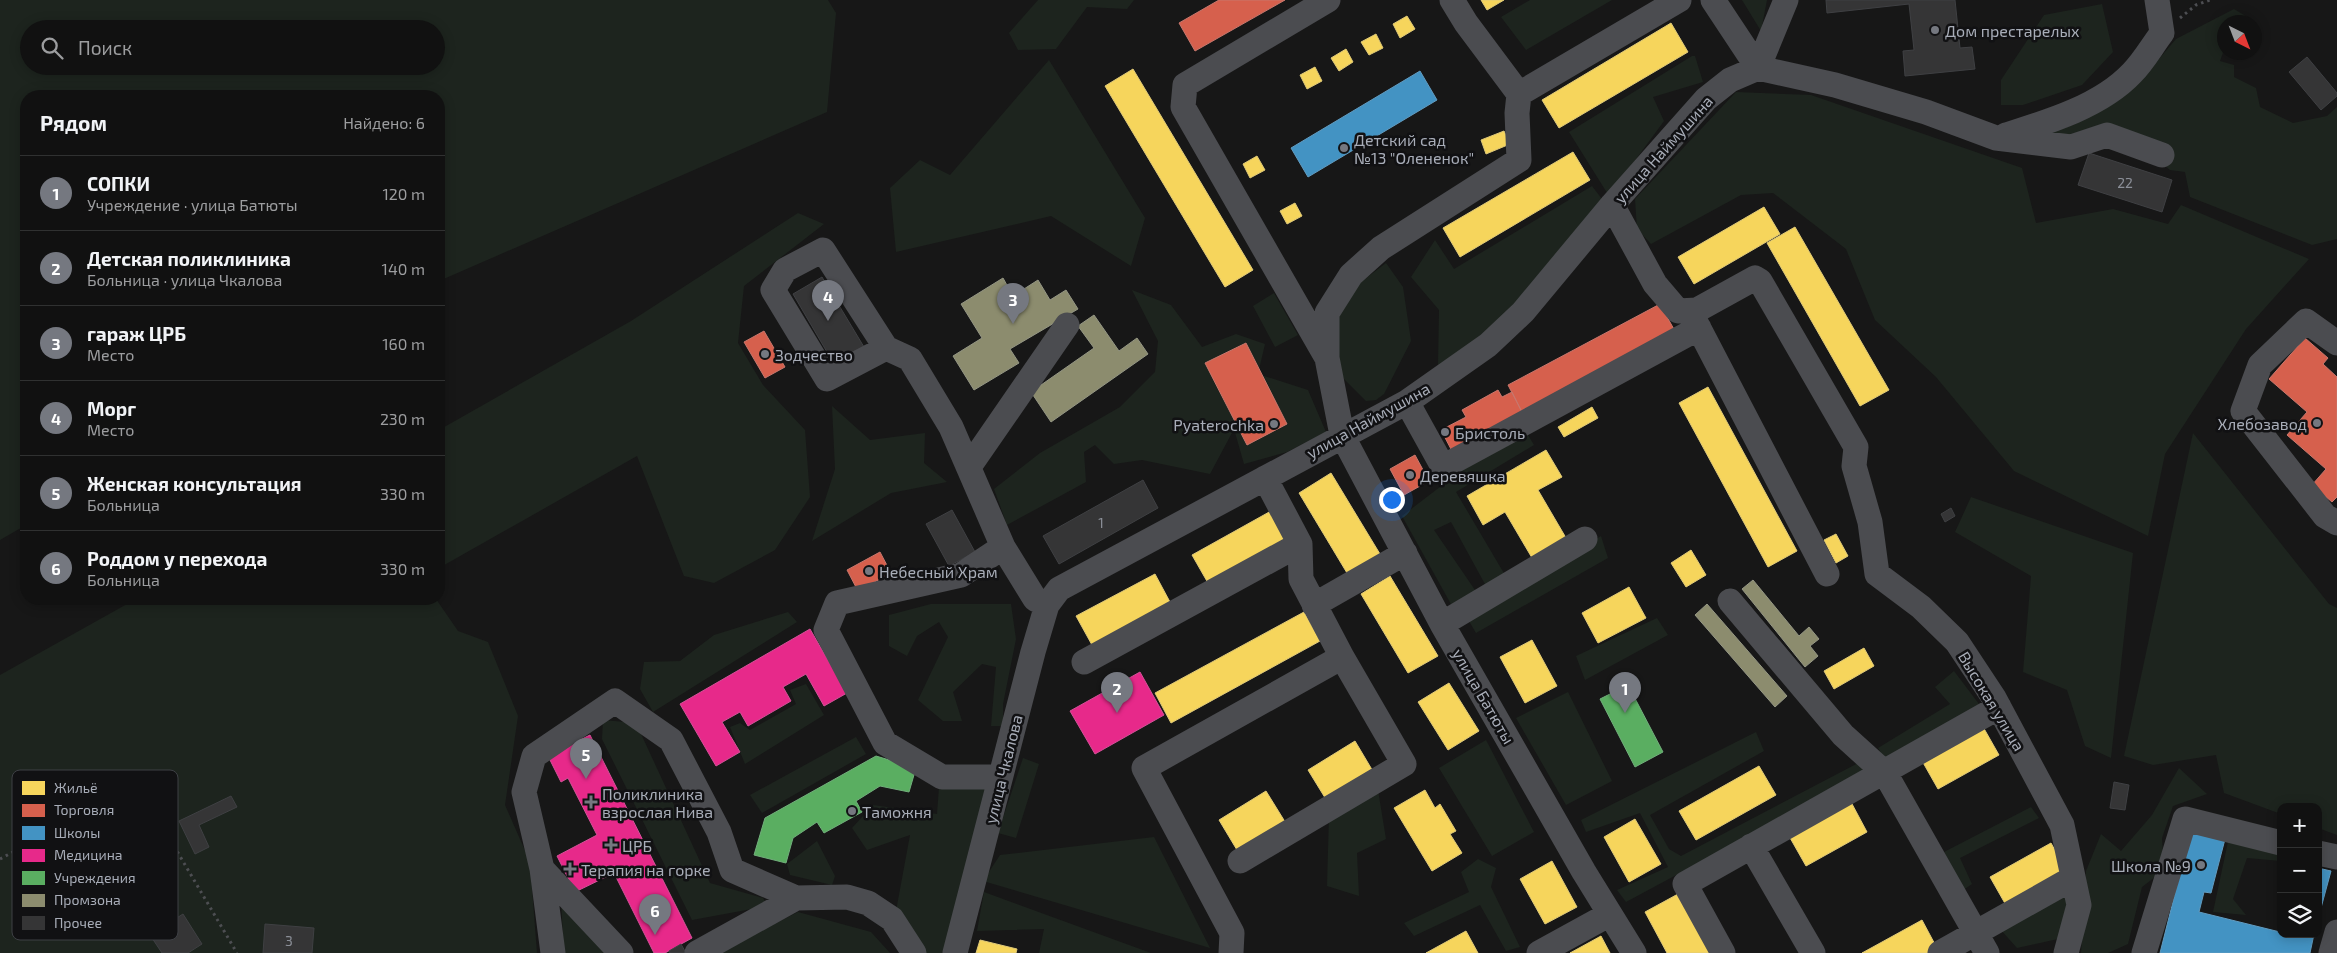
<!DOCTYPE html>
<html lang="ru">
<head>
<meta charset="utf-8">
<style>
	:root { --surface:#111; --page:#1e1f1f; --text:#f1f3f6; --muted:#9c9d9f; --line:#303131; --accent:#757880 }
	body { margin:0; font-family:"Exo 2",sans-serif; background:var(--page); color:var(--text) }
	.controls { position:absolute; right:15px; bottom:15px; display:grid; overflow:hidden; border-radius:10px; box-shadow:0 2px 12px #0003 }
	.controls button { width:45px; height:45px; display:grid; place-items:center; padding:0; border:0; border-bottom:1px solid var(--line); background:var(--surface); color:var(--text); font:25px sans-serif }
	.compass { position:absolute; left:2217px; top:15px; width:45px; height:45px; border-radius:50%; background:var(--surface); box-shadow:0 2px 12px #0003; rotate:138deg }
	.you { position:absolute; left:1391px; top:499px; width:18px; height:18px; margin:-12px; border:4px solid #fff; border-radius:50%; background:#1a73e8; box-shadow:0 0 0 8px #1a73e833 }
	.badge { display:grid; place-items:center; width:32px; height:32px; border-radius:50%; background:var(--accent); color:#fff; font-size:16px; font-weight:700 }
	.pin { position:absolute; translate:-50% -41px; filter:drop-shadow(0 1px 2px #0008) }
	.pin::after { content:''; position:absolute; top:26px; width:18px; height:15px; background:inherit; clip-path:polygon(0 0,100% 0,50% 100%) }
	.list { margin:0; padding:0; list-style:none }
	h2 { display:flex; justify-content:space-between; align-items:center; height:65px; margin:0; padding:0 20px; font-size:21px }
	h2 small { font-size:16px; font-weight:400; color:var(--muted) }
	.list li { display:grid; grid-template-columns:32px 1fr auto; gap:15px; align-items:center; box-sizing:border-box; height:75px; padding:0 20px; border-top:1px solid var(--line) }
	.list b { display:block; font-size:19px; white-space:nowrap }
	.list p { margin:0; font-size:16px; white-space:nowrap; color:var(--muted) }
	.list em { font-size:16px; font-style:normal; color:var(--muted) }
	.icon { flex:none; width:28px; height:28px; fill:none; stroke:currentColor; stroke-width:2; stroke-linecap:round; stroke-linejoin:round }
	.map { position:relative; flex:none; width:2337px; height:953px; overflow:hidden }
	.search { position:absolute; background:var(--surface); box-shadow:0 2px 12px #0003; left:20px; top:20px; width:425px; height:55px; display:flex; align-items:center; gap:12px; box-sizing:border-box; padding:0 18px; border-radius:28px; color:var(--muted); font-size:19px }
	.panel { position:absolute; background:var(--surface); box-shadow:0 2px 12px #0003; left:20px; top:90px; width:425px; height:515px; border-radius:20px }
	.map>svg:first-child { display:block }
	.green { fill:#1d241e; fill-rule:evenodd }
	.homes { fill:#f6d55c; stroke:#dfc978 }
	.shops { fill:#d6604d; stroke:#c8776d }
	.schools { fill:#4393c3; stroke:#619bc0 }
	.health { fill:#e7298a; stroke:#d45198 }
	.public { fill:#5aae61; stroke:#71ae7b }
	.industry { fill:#8c8c6e; stroke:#949684 }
	.building { fill:#353536; stroke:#3f4043 }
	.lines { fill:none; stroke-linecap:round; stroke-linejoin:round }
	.path { stroke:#4d4e52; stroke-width:3; stroke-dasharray:2.5 4; stroke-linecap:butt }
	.minor { stroke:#4b4c50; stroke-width:25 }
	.poi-dot { fill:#757880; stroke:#111113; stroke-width:2 }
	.labels { text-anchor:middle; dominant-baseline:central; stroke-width:5; stroke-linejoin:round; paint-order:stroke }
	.number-label { font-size:14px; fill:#8b8f98 }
	.poi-label { font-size:16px; fill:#a8adb8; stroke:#111113; text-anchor:start }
	.street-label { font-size:16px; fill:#a8adb8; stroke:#111113 }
	.key { fill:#111113; stroke:#3e4045; stroke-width:1 }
	.key-label { font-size:14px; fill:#a8adb8 }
</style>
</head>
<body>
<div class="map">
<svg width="2337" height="953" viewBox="0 0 2337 953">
	<rect width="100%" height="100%" fill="#171717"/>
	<path class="green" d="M0,0H828L836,13L827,112L439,281V96H26V525L0,540ZM29,29H436V66H29Z
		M1038,0H1134L1127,9L1087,7L1056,49L1018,50L1009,33Z
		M1530,0H1612L1526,50L1501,17Z
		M1742,0H1767L1761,31Z
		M2102,4L2113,52L2082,85L2023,105H2001V80L2044,15Z
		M2234,9L2249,18L2246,22H2224V50L2220,61L2234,65V77L2256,88L2260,107L2293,123L2327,116L2337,107V239L2312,245L2190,197L2185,172L2170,170L2148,152L2023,140L2073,125L2116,102L2147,73L2176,39Z
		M1692,56H1695L1703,82L1653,97L1664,121L1609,196L1569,132Z
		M1049,60L1145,218L1131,266L1051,216L896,252L890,188L920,160L950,175Z
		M1736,92L1811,95L2022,168L2036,223L2113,209L2168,224L2181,205L2309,259L2246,329L2165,454L2148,536L2014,471L1936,377L1875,320L1846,249L1773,193L1741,195L1651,244L1637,229L1635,199Z
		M1592,186L1605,203L1511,314L1477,342L1438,365L1439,310L1411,277L1435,240L1454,269Z
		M798,213L824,224L744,286L738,343L763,385L805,430L810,497L775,550L714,583L684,576L637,456L439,568V430L631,321Z
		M1386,263L1403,287L1411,341L1384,394L1376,400L1366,401L1344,379L1330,345V314L1353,288Z
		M1132,290L1171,305L1202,347L1236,334L1265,344L1258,374L1308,390L1326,432L1287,452L1244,464L1234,429L1210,474L1142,460L1114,464L1095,445L1084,452L1086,482L1007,525L994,489L1040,453L1120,407L1155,372L1158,341Z
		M1274,293L1298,335L1275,347L1253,306Z
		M832,406L870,440L925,433L924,463L947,482L891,493L812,541L835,469Z
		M2193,433L2329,604L2337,608V835L2318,828V807H2281V814L2224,793L2216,755L2153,765L2124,756Z
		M1528,435L1534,445L1456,492L1505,575L1486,586L1451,522L1434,530L1477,593L1452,606L1402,516L1466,467Z
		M1971,497L2133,553L2111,758L2085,746L2067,690L2023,672L2031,576L1955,532Z
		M1601,536L1608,558L1476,633L1466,616Z
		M136,599H436L458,631L488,642L518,716L505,805L530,862L537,953H0V675Z
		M931,604H1011L1016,639L1003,704V726H991L996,667L982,664L953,692L962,721H943L918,700L948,637L939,622L917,636L907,656L889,646V615Z
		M788,612L797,622L653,712L640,689L644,662L680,661L714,635Z
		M1657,618L1668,635L1585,680L1576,656Z
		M1954,671L1982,708L1884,758L1878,748L1950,704L1935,687Z
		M806,684L824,715L745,764L730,727L740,723L750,730L796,704L790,690Z
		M1568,692L1612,781L1566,805L1516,718Z
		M603,720L636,723L710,883L763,898L768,906L692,920L602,739Z
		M1756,732L1764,751L1650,815L1669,849L1681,856L1862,761L1872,770L1626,902L1617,890L1668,867L1640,813L1586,832L1581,820Z
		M856,737L866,754L762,813L750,795Z
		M1486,740L1534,832L1492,856L1439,768Z
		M1023,758L1039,764L1016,838L998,833Z
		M2179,768L2207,794L2173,806L2162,838L2164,870L2142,887L2128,944L2108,953H2081L2086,871L2101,834L2121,851L2152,815Z
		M989,786L947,953H924L896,911L910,835L867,850L852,828L873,805L937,814L939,787Z
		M1378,790L1386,839L1357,853L1359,896L1327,886L1329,815Z
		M2031,807L2039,818L1960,858L1972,884L1962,891L1944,852Z
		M1154,837L1210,948L983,881L1000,855Z
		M2229,837L2281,846V861L2247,858L2233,899L2246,915L2213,912Z
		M817,841L835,876L832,885L790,875L787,864Z
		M1478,859L1496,868L1491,887L1520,947L1506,951L1480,905L1414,936L1404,923L1469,892L1461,872Z
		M2065,888L2071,907L2058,939L2017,948L2000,929Z
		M984,892L1151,953H1039L1044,929L977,931Z
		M561,900L607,953H564Z
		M798,912L871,932L890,953H717Z"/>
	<path class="homes" d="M1481,0H1504L1487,10Z
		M1407,16L1415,29L1400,38L1393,24Z
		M1671,23L1688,52L1559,128L1542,100Z
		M1376,34L1383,48L1369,55L1361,42Z
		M1346,49L1353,62L1339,71L1331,58Z
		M1315,67L1322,81L1307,89L1300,75Z
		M1133,69L1253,270L1225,287L1105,86Z
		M1504,131L1510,144L1486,154L1481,140Z
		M1573,152L1590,180L1460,257L1443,228Z
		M1257,156L1265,170L1250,178L1243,164Z
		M1295,203L1302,216L1287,224L1280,211Z
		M1764,207L1780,234L1694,284L1678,257Z
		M1795,227L1889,390L1860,406L1767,243Z
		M1708,387L1797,551L1768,567L1679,403Z
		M1592,407L1598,418L1564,437L1558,427Z
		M1546,450L1562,477L1538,490L1569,543L1535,563L1505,512L1483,525L1467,496Z
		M1331,473L1380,554L1347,573L1299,493Z
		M1271,511L1287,539L1208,583L1192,555Z
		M1836,534L1848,556L1836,563L1824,540Z
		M1691,550L1706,575L1686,587L1671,563Z
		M1155,574L1170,602L1092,645L1076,616Z
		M1390,576L1438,656L1408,673L1361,594Z
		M1629,587L1646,618L1598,643L1582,613Z
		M1304,612L1320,641L1171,723L1155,693Z
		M1532,640L1557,686L1525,703L1500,657Z
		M1864,648L1874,666L1834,689L1824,671Z
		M1449,683L1479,731L1448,750L1418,702Z
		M1982,725L1999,755L1938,789L1921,759Z
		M1355,741L1374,773L1327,801L1308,770Z
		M1759,766L1776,795L1696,840L1679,811Z
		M1425,790L1435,808L1440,804L1456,831L1450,834L1462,853L1432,871L1394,808Z
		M1266,791L1287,825L1240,855L1219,820Z
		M1851,802L1867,832L1806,866L1789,836Z
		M1635,819L1661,864L1629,882L1604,837Z
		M2051,843L2068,873L2007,907L1990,877Z
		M1552,861L1577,907L1545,924L1520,879Z
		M1678,894L1710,953H1667L1645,912Z
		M1922,920L1938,950L1932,953H1862Z
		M1466,931L1478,953H1426Z
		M1601,936L1610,953H1570Z
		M980,940L1017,949L1016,953H976Z"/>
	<path class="shops" d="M1219,0H1285L1195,51L1179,23Z
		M1660,304L1676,333L1524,416L1508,385Z
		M764,331L785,367L765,378L744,342Z
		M2305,338L2328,358L2323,364L2337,377V497L2332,502L2312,485L2326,469L2287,435L2307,412L2269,379Z
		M1246,343L1287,424L1247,445L1205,363Z
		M1498,390L1502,397L1512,392L1524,416L1453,453L1441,430L1466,417L1462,410Z
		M1415,455L1429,481L1404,495L1390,469Z
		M880,552L891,573L858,591L847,570Z"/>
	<path class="schools" d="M1420,71L1437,100L1308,177L1291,148Z
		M2191,830L2225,839L2211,893L2204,892L2199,912L2280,932L2281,929V934H2314L2310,953H2160Z
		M2318,868L2331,871L2318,919Z"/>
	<path class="health" d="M810,629L847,693L824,706L806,674L783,687L791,701L748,726L740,712L722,722L740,752L716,766L680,704Z
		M1140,672L1164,715L1095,754L1070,711Z
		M590,735L692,938L665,953H654L614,873L575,892L557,856L597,835L568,778L561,782L548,756Z"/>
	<path class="public" d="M1628,685L1663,752L1635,767L1600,699Z
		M876,756L916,768L909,792L880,786L856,801L862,812L824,833L817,822L793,838L786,863L754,855L765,818Z"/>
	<path class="industry" d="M1003,278L1013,296L1038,280L1050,300L1066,290L1078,309L1010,349L1019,363L974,390L953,356L982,338L961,304Z
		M1094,315L1119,351L1137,338L1148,354L1051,422L1031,392L1094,348L1078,326Z
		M1753,580L1799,636L1809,627L1819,639L1810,646L1818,656L1805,667L1742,589Z
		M1707,604L1787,696L1775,707L1695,615Z"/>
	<path class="building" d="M1826,0H1955L1960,48L1972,47L1975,69L1905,76L1903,51L1914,50L1909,4L1827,13Z
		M2307,57L2337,93V96L2321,110L2289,72Z
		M2089,153L2172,180L2162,212L2078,185Z
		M822,277L864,347L834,364L793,294Z
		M1143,480L1158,508L1059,564L1043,536Z
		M1951,508L1955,516L1945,522L1941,514Z
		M952,510L975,552L949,566L926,524Z
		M2114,782L2129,785L2125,810L2110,808Z
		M231,796L237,807L199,825L209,847L195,854L179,821Z
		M183,914L202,944L188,953H162L150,935Z
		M265,924L314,928L312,953H263Z
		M681,944L686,953H670L669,951Z"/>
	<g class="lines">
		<path class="path" d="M2180,18L2196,5L2210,0
			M0,859L138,785L237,953"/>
		<path class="minor" d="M1328,0L1185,85L1183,107L1327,358L1342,435L1442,624L1584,872L1634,953
			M1452,0L1466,23L1519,94
			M1713,0L1758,68L1835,85L1926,112L1996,138L2071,147L2107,135L2162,155
			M1758,68L1786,0
			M2006,135C2048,122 2101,106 2132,73C2144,61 2152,46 2162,33L2157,0
			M1612,205L1655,284L1678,311L1697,310L1755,278L1760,281L1856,447L1854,466L1870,522L1877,574L1921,607L1957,642L1994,698L2062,825L2079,905L2066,953
			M1692,315L1827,574
			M2337,343L2306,321L2260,365L2243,411L2325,516L2337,523
			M886,348L827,379L773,290L785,270L823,250L886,348L910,359L951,427L1003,547L1035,599L1047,605
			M1327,358V313L1351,275L1381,248L1519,160L1517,113L1519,94L1679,0
			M1407,402L1443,467L1699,328
			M969,467L1067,325
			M1730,601L1843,735L1885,773L1987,953
			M1314,605L1405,553
			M1442,624L1585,539
			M1084,662L1300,544
			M1000,777H942L885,743L826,630L837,603L961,575L1003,547
			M1751,846L1813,953
			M2318,853L2337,857
			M1240,861L1404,764L1342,657
			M542,869L621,953
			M553,953L542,869L524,792L534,756L615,701L671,740L719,832L732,870L796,898
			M697,953L796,898L847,897L868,903L892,919L914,953
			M955,953L1033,652L1047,605L1059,589L1407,402L1488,345L1523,312L1612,205L1706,99L1730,80L1758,68
			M1231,953L1232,933L1144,768L1342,657L1301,579L1300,544L1265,478
			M1539,953L1610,914
			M1723,953L1685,884L1999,707
			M1940,953L2073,878
			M2144,953L2185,819L2281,843
			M2331,953L2337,932"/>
	</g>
	<g class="poi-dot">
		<circle cx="1935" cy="30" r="5"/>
		<circle cx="1344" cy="148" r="5"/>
		<circle cx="765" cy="354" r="5"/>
		<circle cx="2317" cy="423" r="5"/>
		<circle cx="1274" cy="424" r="5"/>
		<circle cx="1445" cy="432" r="5"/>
		<circle cx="1410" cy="475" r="5"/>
		<circle cx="869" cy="571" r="5"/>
		<path d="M588.5 794.5h5v5h5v5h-5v5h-5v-5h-5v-5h5z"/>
		<circle cx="852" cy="811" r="5"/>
		<path d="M608.5 837.5h5v5h5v5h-5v5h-5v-5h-5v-5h5z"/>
		<circle cx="2201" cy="865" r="5"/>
		<path d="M567.5 861.5h5v5h5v5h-5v5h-5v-5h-5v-5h5z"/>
	</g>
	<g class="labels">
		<g class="number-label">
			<text x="2125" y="182">22</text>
			<text x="1101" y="522">1</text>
			<text x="289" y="940">3</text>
		</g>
		<g class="poi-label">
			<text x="1945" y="30">Дом престарелых</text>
			<text x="1354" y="139">Детский сад<tspan x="1354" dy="18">№13 "Олененок"</tspan></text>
			<text x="775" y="354">Зодчество</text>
			<text x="2307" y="423" text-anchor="end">Хлебозавод</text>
			<text x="1264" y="424" text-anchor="end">Pyaterochka</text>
			<text x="1455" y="432">Бристоль</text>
			<text x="1420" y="475">Деревяшка</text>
			<text x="879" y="571">Небесный Храм</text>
			<text x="602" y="793">Поликлиника<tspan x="602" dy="18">взрослая Нива</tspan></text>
			<text x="862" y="811">Таможня</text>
			<text x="622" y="845">ЦРБ</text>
			<text x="2191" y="865" text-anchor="end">Школа №9</text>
			<text x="581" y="869">Терапия на горке</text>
		</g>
		<g class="street-label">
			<text transform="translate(1663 149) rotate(-48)">улица Наймушина</text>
			<text transform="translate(1368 420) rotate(-29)">улица Наймушина</text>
			<text transform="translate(1484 696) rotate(60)">улица Батюты</text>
			<text transform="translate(1992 701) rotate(59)">Высокая улица</text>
			<text transform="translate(1003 769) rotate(-76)">улица Чкалова</text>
		</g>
	</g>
	<rect x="12" y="770" width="166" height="170" rx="8" class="key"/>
	<rect x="22" y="781" width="23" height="14" fill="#f6d55c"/>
	<rect x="22" y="804" width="23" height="13" fill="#d6604d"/>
	<rect x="22" y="826" width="23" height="14" fill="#4393c3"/>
	<rect x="22" y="849" width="23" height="13" fill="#e7298a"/>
	<rect x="22" y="871" width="23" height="14" fill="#5aae61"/>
	<rect x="22" y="894" width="23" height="13" fill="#8c8c6e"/>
	<rect x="22" y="916" width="23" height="14" fill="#353536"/>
	<g class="key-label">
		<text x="54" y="793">Жильё</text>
		<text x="54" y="815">Торговля</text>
		<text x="54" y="838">Школы</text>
		<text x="54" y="860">Медицина</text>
		<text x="54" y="883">Учреждения</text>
		<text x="54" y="905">Промзона</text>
		<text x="54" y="928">Прочее</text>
	</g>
</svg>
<div class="controls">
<button>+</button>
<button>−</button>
<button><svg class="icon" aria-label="layers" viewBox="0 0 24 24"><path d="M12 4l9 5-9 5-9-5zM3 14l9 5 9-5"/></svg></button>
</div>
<svg class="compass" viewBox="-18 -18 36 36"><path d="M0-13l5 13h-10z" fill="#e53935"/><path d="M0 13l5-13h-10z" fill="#9c9d9f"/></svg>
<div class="you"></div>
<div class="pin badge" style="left:1625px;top:713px">1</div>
<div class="pin badge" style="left:1117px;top:713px">2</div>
<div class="pin badge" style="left:1013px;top:324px">3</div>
<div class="pin badge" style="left:828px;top:321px">4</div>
<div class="pin badge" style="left:586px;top:779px">5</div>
<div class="pin badge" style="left:655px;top:935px">6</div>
<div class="search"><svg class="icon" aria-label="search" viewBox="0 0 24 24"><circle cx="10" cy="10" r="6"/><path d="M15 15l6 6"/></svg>Поиск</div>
<section class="panel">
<h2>Рядом<small>Найдено: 6</small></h2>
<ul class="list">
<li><span class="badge">1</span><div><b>СОПКИ</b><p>Учреждение · улица Батюты</p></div><em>120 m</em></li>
<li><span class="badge">2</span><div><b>Детская поликлиника</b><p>Больница · улица Чкалова</p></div><em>140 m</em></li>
<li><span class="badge">3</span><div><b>гараж ЦРБ</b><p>Место</p></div><em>160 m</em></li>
<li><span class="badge">4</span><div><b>Морг</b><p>Место</p></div><em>230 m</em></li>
<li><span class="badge">5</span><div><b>Женская консультация</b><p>Больница</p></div><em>330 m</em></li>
<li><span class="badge">6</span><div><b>Роддом у перехода</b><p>Больница</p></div><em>330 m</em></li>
</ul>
</section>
</div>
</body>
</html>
